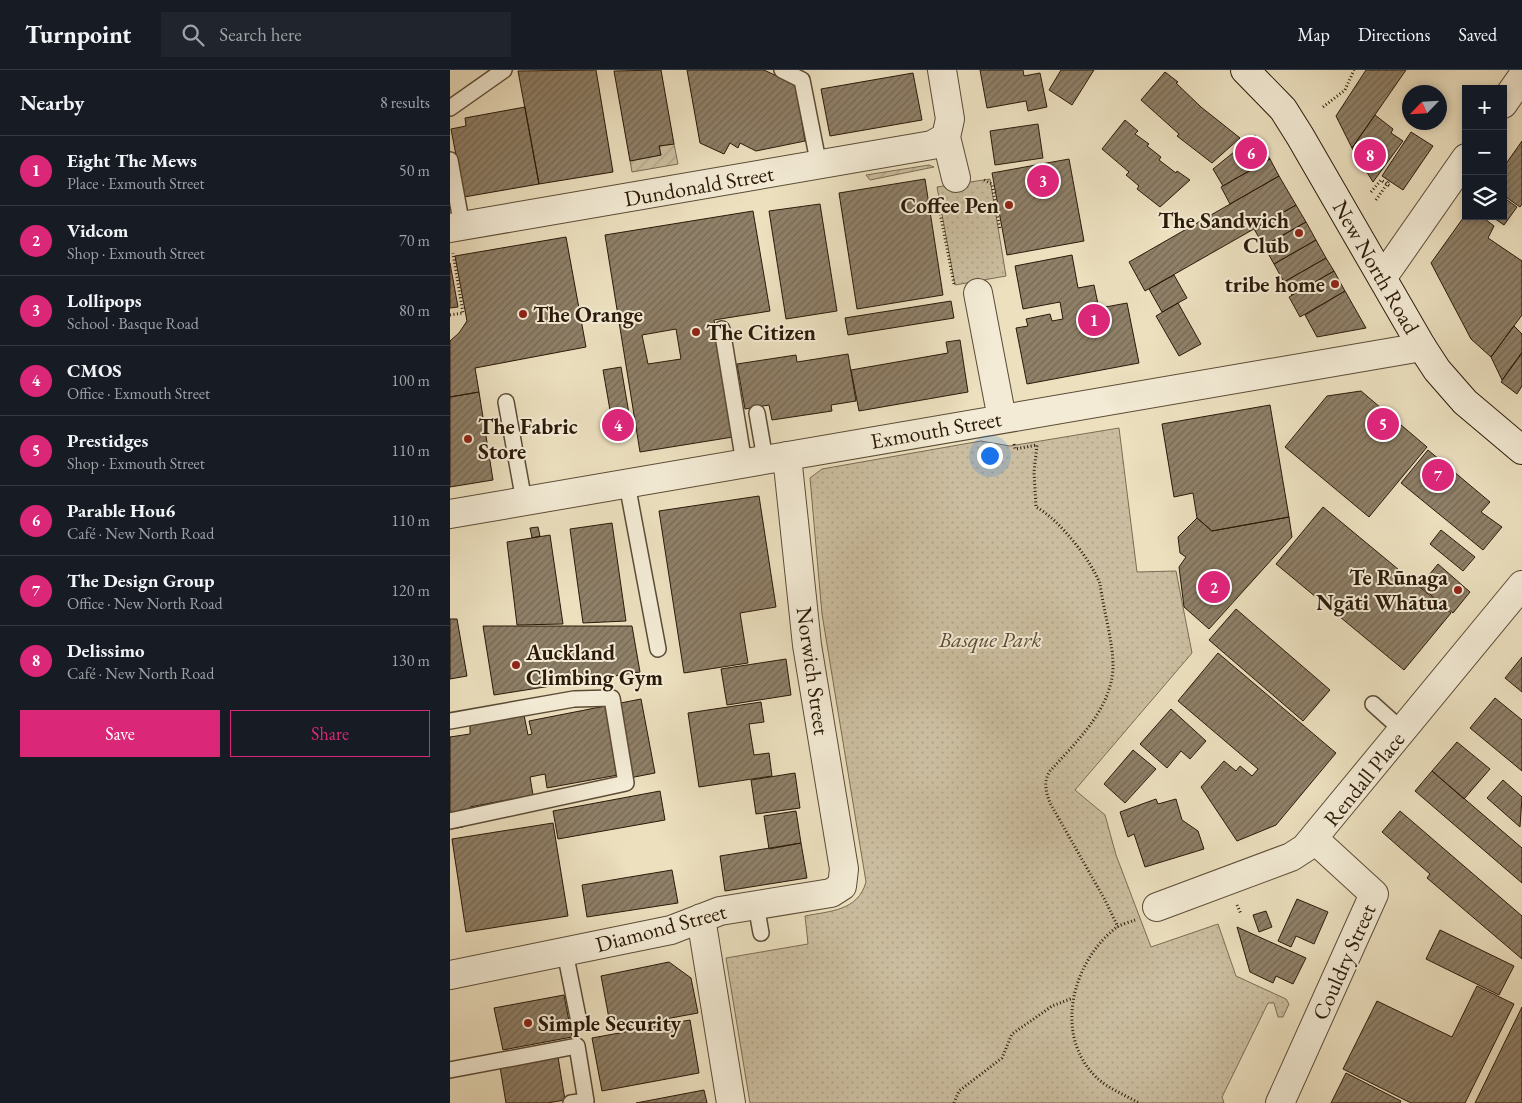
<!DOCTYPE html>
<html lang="en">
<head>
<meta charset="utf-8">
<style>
	:root { --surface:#171b24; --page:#20242c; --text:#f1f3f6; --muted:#9ea1a6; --line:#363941; --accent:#db2777 }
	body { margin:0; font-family:"EB Garamond",serif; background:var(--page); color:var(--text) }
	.controls { position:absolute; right:15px; top:15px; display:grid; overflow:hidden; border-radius:0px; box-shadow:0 2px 8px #0003 }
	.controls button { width:45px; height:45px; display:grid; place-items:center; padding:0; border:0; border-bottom:1px solid var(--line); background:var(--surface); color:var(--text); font:25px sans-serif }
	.compass { position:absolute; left:952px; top:15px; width:45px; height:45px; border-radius:50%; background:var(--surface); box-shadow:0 2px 8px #0003; rotate:245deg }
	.you { position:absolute; left:539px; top:385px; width:18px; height:18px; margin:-12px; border:4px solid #fff; border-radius:50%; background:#1a73e8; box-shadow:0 0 0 8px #1a73e833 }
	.badge { display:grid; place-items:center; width:32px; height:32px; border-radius:50%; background:var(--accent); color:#fff; font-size:16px; font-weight:700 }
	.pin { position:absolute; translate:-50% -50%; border:2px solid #fff; box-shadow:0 1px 5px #0006 }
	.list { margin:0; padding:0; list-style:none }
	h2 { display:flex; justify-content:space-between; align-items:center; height:65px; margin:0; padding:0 20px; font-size:21px }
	h2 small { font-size:16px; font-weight:400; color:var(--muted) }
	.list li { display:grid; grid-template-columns:32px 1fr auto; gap:15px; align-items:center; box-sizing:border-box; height:70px; padding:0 20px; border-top:1px solid var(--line) }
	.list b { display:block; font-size:19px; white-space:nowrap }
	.list p { margin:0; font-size:16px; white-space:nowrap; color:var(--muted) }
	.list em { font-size:16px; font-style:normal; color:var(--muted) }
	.actions { display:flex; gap:10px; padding:15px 20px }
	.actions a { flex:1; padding:11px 0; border:1px solid var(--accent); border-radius:0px; text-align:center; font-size:18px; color:var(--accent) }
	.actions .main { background:var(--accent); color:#fff }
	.icon { flex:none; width:28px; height:28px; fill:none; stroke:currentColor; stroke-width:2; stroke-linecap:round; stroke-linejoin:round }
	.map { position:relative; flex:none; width:1072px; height:1033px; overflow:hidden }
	header { display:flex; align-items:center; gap:30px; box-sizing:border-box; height:70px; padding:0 25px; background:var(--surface); border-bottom:1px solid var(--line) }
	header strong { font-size:24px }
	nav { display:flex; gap:28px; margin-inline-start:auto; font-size:18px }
	.search { width:350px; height:45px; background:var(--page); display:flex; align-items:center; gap:12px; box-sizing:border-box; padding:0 18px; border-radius:0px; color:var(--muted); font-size:19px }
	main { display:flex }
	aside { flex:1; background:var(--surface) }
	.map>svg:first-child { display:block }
	.park { fill:url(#park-dots); stroke:#7b6c54 }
	.garden { fill:url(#garden-furrows); stroke:#7b6c54 }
	.building { fill:url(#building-hatch); stroke:#2b1909; fill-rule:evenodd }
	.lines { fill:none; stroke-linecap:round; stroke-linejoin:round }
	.lane-casing { stroke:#5b4b36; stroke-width:18 }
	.street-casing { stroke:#5b4b36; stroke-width:30 }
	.secondary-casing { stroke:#2b1909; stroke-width:30 }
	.path { stroke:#2b1909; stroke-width:3; stroke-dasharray:1 2.5; stroke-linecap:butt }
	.lane { stroke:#f3ebd5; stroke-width:15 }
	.street { stroke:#f3ebd5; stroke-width:28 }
	.secondary { stroke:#f3ebd5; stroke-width:28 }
	.path-bridge { stroke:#2b1909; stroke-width:3; stroke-dasharray:1 2.5; stroke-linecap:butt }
	.poi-dot { fill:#8f2418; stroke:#f3ebd5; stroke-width:2 }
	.labels { text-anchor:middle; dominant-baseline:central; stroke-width:4; stroke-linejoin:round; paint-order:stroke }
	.street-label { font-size:22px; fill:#2b1909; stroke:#f3ebd5 }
	.poi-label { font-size:22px; font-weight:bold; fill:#2b1909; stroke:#f3ebd5; text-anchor:start }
	.park-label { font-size:22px; font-style:italic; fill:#5b4b36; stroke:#f3ebd5 }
</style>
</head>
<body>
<header>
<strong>Turnpoint</strong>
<div class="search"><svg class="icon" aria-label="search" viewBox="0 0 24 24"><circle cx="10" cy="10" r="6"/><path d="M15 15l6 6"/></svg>Search here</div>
<nav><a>Map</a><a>Directions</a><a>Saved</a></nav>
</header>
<main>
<aside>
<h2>Nearby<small>8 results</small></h2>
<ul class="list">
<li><span class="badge">1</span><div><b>Eight The Mews</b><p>Place · Exmouth Street</p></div><em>50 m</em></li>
<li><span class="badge">2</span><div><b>Vidcom</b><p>Shop · Exmouth Street</p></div><em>70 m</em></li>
<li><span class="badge">3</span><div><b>Lollipops</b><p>School · Basque Road</p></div><em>80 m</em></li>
<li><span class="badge">4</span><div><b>CMOS</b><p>Office · Exmouth Street</p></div><em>100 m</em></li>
<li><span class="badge">5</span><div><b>Prestidges</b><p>Shop · Exmouth Street</p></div><em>110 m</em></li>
<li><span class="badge">6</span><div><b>Parable Hou6</b><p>Café · New North Road</p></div><em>110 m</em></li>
<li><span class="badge">7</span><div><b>The Design Group</b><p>Office · New North Road</p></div><em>120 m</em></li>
<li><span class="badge">8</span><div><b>Delissimo</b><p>Café · New North Road</p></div><em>130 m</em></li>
</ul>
<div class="actions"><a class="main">Save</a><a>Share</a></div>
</aside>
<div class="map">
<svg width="1072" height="1033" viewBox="0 0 1072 1033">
	<defs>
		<pattern id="park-dots" width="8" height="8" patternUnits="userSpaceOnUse" patternTransform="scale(1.25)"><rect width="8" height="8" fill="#cbbea0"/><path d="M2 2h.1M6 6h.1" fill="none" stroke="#aea388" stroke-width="1.8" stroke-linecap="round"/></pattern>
		<pattern id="garden-furrows" width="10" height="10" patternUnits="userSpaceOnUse" patternTransform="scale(1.25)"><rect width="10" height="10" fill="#cbbea0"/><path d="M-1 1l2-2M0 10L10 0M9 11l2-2" fill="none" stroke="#aea388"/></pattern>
		<pattern id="building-hatch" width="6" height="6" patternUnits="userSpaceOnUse" patternTransform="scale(1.25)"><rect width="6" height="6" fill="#8f8068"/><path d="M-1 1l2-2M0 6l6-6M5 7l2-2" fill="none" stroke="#756854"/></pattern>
	</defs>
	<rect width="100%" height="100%" fill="#ece0bf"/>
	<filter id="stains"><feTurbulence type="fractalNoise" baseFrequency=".004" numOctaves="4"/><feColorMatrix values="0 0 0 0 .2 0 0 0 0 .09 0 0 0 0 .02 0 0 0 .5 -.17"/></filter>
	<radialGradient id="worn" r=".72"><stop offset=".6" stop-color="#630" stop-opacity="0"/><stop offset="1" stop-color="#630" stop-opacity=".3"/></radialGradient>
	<path class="park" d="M540,109L556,206L505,215L487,117Z
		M669,358L687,502L726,501L742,583L625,720L655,745L666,785L701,877L768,854L786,906L836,929L839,934L833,947H828L824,933H818L772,1027L774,1033H300L276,888L358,874L355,846C380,841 408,841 416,812L372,544L360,408L372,399L531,371L560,376Z"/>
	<path class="garden" d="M224,74L228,94L182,102L180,91L211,85L209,76Z
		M479,95L484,97L420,110L416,105Z"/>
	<path class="building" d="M146,0L163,102L89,114L68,1Z
		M211,0L224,74L209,76L211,85L180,91L164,1Z
		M237,0H314L346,15L355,71L306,81L290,73L288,78L280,73L274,84L250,73Z
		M530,0H573L574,6L590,3L597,37L578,41L576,31L537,38Z
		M611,0H644L622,35L599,20Z
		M916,0H956L902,78L886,46Z
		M715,2L728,12L726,13L751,37L790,68L762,93L727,66L729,64L691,30Z
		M463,3L472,50L380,66L371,19Z
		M75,37L89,114L14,127L1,59L16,56L15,48Z
		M925,45L943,59L941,63L953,71L923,112L902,78Z
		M675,50L688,61L685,64L699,74L697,76L711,87L709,90L726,103L727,101L740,110L710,137L687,119L689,116L676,105L679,102L652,79Z
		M588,54L593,88L545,95L540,61Z
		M961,62L983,76L953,120L932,106Z
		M805,65L820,89L773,116L763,99Z
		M1072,71V134L1070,137L1053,125V98Z
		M619,89L634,171L557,185L542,103Z
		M820,89L829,106L780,134L771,117Z
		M829,106L846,135L695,221L679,192Z
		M475,109L493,225L407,239L389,123Z
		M1053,127L1067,137L1054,155L1041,146H1053Z
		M370,134L387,241L336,249L319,141Z
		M846,135L856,152L814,176L804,159Z
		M303,141L320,241L264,250L283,367L190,382L155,165ZM226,259L231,289L198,294L192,265Z
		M1016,144V146H1031L1044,156L1038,168L1072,191V245L1041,287L1021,269L981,193Z
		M856,152L866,170L824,194L814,176Z
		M116,167L136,277L25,298L29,322L0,327V271L9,263L17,251L5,186Z
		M866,170L876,188L834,212L824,194Z
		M622,185L628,218L644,215L648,234L632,237L634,247L651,244L650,238L677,233L689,293L577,314L566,258L578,256L576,249L600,244L602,251L613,249L610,232L573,239L565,196Z
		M876,188L884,201L842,225L834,212Z
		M0,193L8,237L0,238Z
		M884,201L895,221L850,247L839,227Z
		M724,205L737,228L712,242L699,219Z
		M895,221L916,258L867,267L855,245Z
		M501,231L504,248L398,265L395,248Z
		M728,233L751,274L729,286L706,246Z
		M1064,256L1072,264V282L1052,310L1041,287Z
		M510,270L518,322L409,341L401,300L498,283L496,272Z
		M1072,283V316L1067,324L1051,312Z
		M398,284L406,331L381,335L382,341L322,350L319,335L295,339L287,294L346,285L347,292Z
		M171,297L182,361L164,363L153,300Z
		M911,321L977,377L919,447L835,377L877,326Z
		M29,322L43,410L0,417V327Z
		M820,335L839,447L762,461L747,448L743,423L724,427L712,354Z
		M978,380L1040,432L1031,442L1052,457L1033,480L951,413Z
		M309,426L326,537L290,543L298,593L234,603L209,441Z
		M873,437L1001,543L954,600L826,494Z
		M839,447L842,467L759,559L734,537L729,497L736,487L730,483L728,467L747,448L762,461Z
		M162,453L176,551L133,553L120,459Z
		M88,457L90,466L82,468L80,458Z
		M991,460L1025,487L1013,501L980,474Z
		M100,465L113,554L67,555L57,472Z
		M988,494L1020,522L1003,543L970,516Z
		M786,539L880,620L853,651L759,570Z
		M0,549H7L17,606L0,609Z
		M33,556H182L190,602L44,625Z
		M768,583L886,683L826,755L787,771L751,717L774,691L786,701L790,696L802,706L808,699L728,631Z
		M1072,587V622L1055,608Z
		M336,589L341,625L277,635L271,599Z
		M1045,628L1072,650V701L1020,658Z
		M191,629L205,703L169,710L168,705L97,718L95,704L80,707L83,725L20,737L21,741L10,743L13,757L0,759V667L20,664V655L74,645L78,665L82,664L79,651Z
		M311,632L314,652L299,654L304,685L319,683L322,706L249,717L238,643Z
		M721,639L756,671L740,689L731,681L717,698L690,674Z
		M1007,672L1040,699L1014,729L982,701Z
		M683,680L706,699L675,733L654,714Z
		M982,701L1072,778V813L965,721Z
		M345,703L350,738L306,744L301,710Z
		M1053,710L1072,727L1070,757L1037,728Z
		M210,721L215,750L108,769L103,741Z
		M706,729L708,734L726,729L732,750L748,761L754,779L695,797L684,764L678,767L670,742Z
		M346,741L351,773L319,779L314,746Z
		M950,741L1072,846V889L977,808L980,804L932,762Z
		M103,753L118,846L16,862L2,769Z
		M351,773L357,808L275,821L270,786Z
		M222,800L228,833L137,847L132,815Z
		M847,829L878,842L864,874L846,866L841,877L828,871Z
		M816,841L822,857L809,862L803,845Z
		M787,857L856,888L843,914L826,906L823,913L800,902Z
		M990,860L1064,896L1049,925L976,889Z
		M219,892L241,908L248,943L161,959L151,906Z
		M1027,916L1064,934L1015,1033H961L893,999L927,931L1002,967Z
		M114,925L122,967L53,980L44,938Z
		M1072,937V1033H1025Z
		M240,950L249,1003L152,1021L142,968Z
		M108,987L115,1030L97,1033H56L50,997Z
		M896,1003L951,1031L950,1033H881Z
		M254,1020L257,1033H186Z"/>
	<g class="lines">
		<defs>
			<path id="lane" d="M332,0L352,10L369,96
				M0,38L54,0
				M0,90L12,156
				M272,259L294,393
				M56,332L74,431
				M307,343L315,389
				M177,414L208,579
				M923,634L953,661
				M0,651L124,629L162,628L176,713L0,751
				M306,835L311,863
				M115,882L128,947
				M0,1000L127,976L136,1031L121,1033"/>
			<path id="street" d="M492,0L500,49L496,67L506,108
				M1053,34L1072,7
				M0,158L482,75L496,67
				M933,207L1016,88
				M528,223L552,349
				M0,444L972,277
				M707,837L841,787L855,778L1072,515
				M251,848L281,1033
				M0,905L221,860L270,841L381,823L392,816L394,799L357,575L337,386
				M830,1033L924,824L864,769"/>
			<path id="secondary" d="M795,0L833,39L850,66L972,277L987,300L1015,332L1072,380"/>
		</defs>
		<use href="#lane" class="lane-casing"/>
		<use href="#street" class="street-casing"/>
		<use href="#secondary" class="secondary-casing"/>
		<path class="path" d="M873,37L895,20L904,0
			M534,110L542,114L550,160
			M921,122L931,110L941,117
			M487,127L504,214
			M0,245L13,243L3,183
			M564,374L565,379L587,375L584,402L586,437C609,449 641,490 650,514C653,537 664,577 663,598C661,640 626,672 600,701C593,712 596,722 600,733L655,830L668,857
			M787,835L791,844
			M685,850C680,852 672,854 667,857C622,891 603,965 646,1007C657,1018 675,1025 689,1033
			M504,1033L509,1021L552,988L562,964L602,936L623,928"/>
		<use href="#lane" class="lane"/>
		<use href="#street" class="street"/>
		<use href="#secondary" class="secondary"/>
		<path class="path-bridge" d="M926,130L939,111"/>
	</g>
	<g class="poi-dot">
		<circle cx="559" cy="135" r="5"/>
		<circle cx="849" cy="163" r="5"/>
		<circle cx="885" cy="214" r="5"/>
		<circle cx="73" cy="244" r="5"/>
		<circle cx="246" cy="262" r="5"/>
		<circle cx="18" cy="369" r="5"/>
		<circle cx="1008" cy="520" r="5"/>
		<circle cx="66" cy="595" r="5"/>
		<circle cx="78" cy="953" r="5"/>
	</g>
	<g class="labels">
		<g class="street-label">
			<text transform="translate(249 116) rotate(-10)">Dundonald Street</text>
			<text transform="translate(926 197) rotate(60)">New North Road</text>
			<text transform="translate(486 360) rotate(-10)">Exmouth Street</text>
			<text transform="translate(363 601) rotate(82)">Norwich Street</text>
			<text transform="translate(914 709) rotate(-51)">Rendall Place</text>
			<text transform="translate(211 858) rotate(-15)">Diamond Street</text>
			<text transform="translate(894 892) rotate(-66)">Couldry Street</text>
		</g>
		<g class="poi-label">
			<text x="549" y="135" text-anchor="end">Coffee Pen</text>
			<text x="839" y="150" text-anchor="end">The Sandwich<tspan x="839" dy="25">Club</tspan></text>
			<text x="875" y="214" text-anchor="end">tribe home</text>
			<text x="83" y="244">The Orange</text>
			<text x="256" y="262">The Citizen</text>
			<text x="28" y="356">The Fabric<tspan x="28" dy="25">Store</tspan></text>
			<text x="998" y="507" text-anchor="end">Te Rūnaga<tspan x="998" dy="25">Ngāti Whātua</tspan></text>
			<text x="76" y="582">Auckland<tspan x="76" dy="25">Climbing Gym</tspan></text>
			<text x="88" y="953">Simple Security</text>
		</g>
		<g class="park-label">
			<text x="540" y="569">Basque Park</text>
		</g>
	</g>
	<rect width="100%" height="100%" filter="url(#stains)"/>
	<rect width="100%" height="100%" fill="url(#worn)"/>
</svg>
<div class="controls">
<button>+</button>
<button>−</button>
<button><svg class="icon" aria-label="layers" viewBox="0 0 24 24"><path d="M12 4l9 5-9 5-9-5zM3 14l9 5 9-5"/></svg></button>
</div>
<svg class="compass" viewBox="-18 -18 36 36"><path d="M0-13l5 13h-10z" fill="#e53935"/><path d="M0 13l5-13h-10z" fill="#9ea1a6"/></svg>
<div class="you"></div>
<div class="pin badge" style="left:644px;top:250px">1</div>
<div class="pin badge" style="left:764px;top:517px">2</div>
<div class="pin badge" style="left:593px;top:111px">3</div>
<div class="pin badge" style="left:168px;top:355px">4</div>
<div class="pin badge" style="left:933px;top:354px">5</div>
<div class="pin badge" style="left:801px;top:83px">6</div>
<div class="pin badge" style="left:988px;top:405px">7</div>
<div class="pin badge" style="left:920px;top:85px">8</div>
</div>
</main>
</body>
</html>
